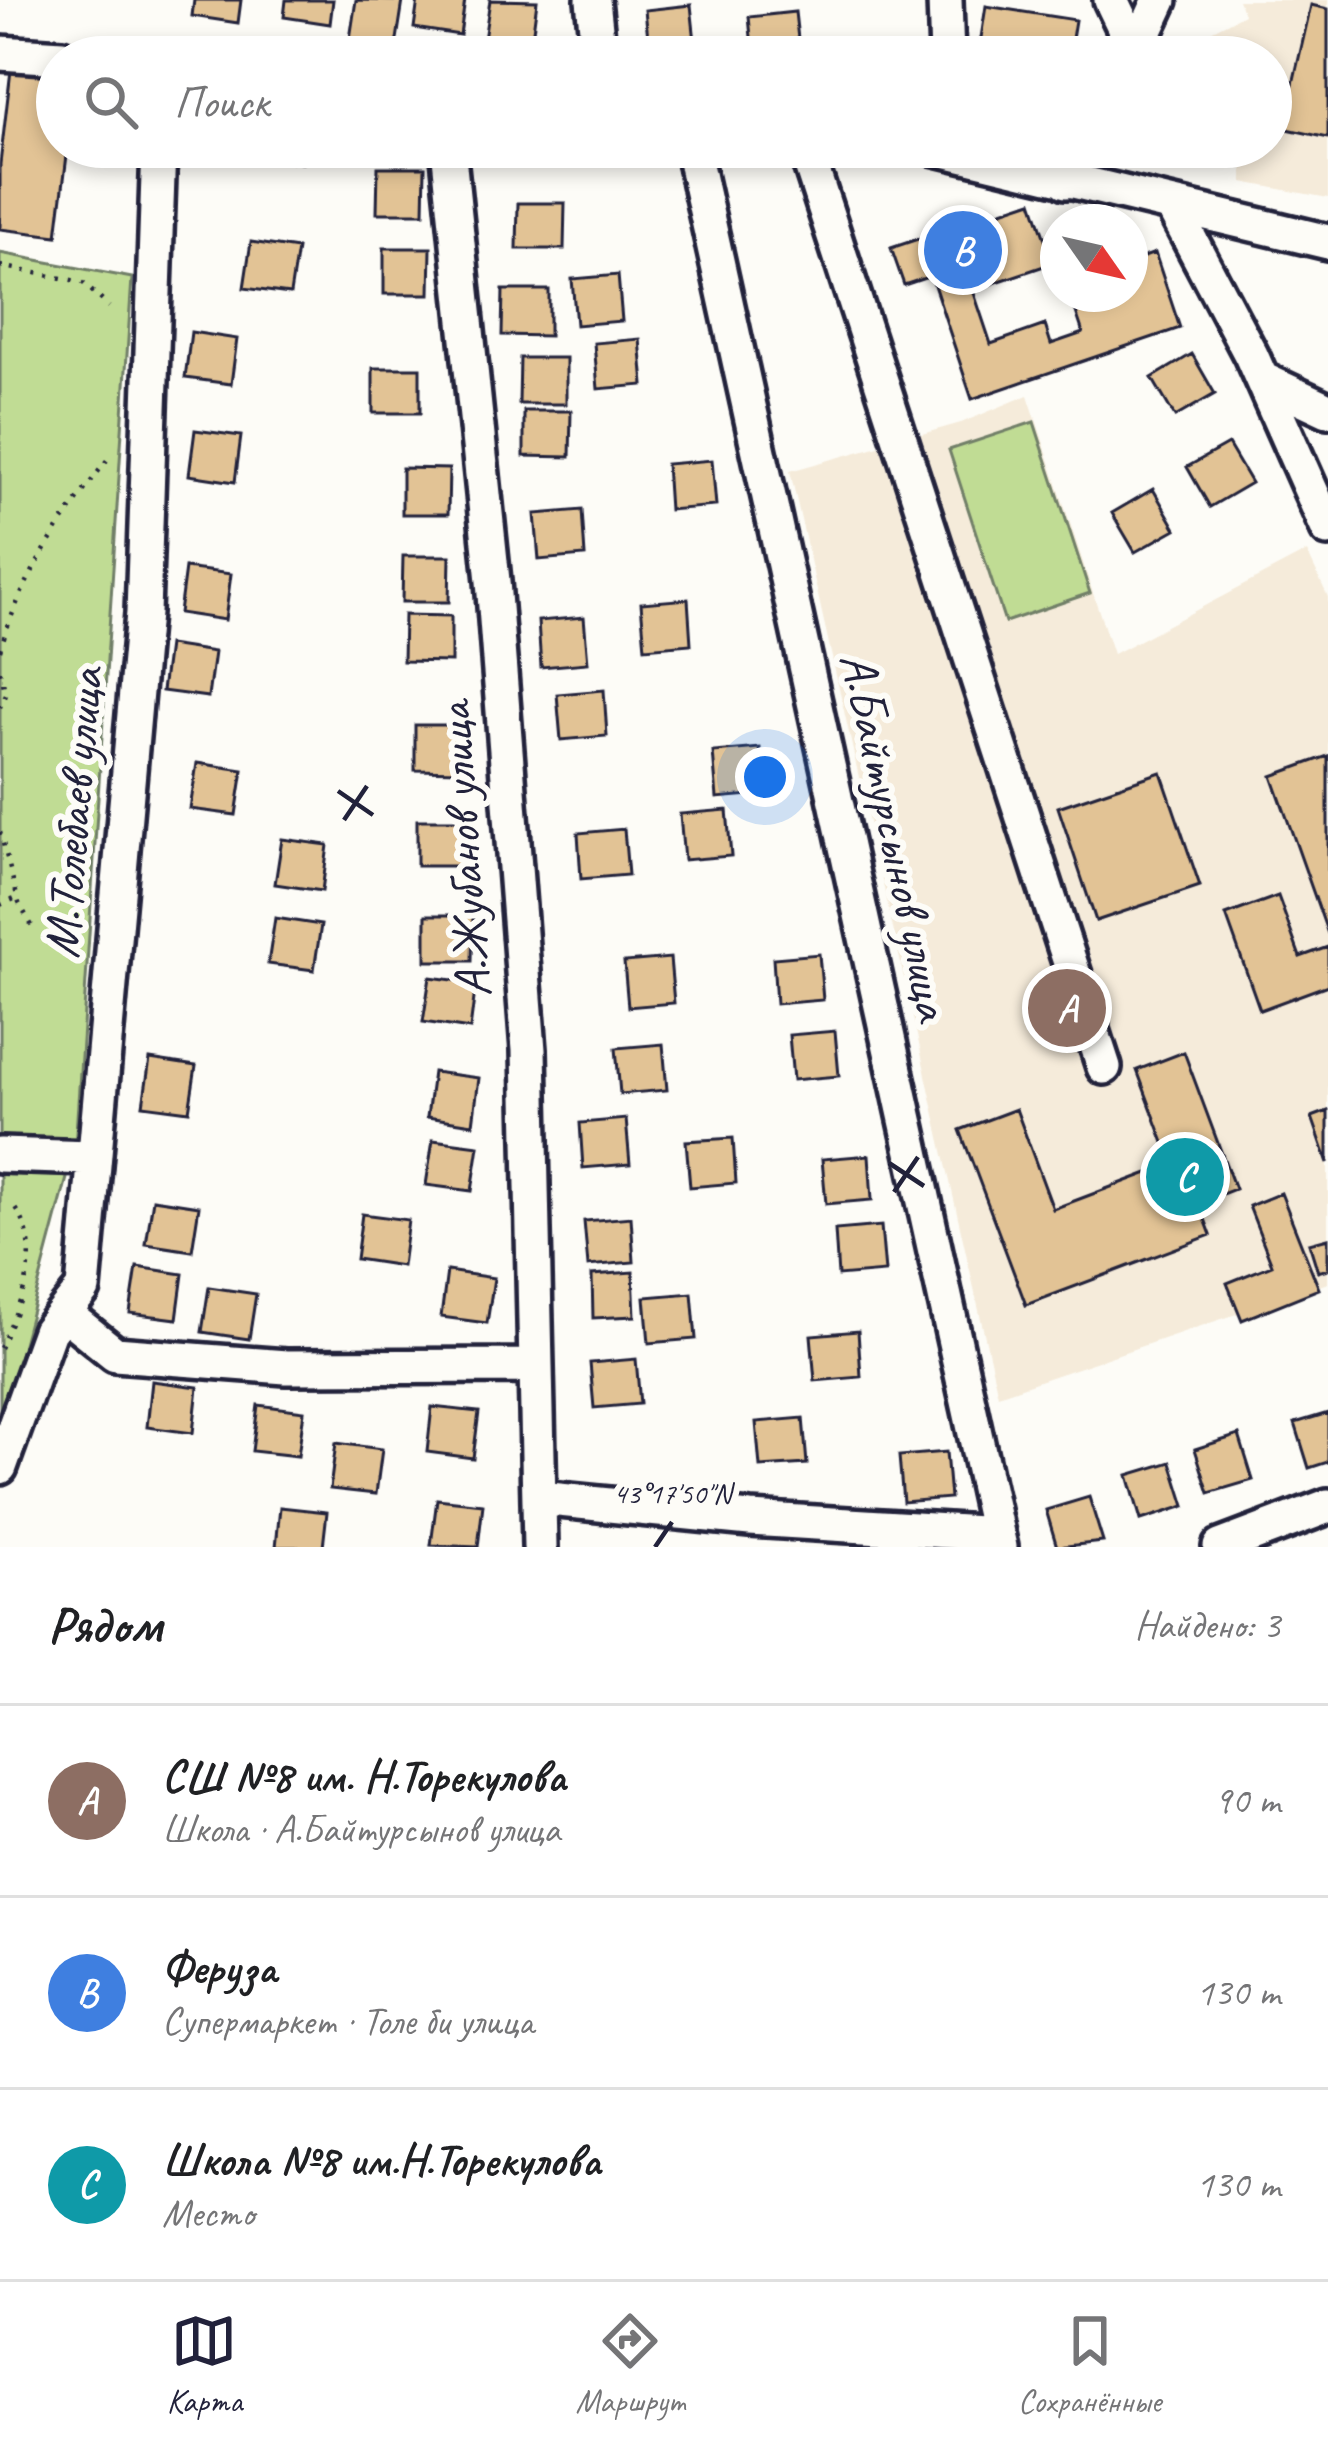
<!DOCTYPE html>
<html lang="ru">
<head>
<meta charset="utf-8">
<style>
	:root { --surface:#fff; --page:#f2f2f2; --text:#202124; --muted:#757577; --line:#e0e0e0; --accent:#22223b }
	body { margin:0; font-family:Caveat,sans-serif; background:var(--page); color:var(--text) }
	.compass { position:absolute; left:1040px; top:204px; width:108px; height:108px; border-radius:50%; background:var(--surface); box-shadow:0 6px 18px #0003; rotate:124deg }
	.you { position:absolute; left:765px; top:777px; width:42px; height:42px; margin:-30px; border:9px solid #fff; border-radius:50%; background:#1a73e8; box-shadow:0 0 0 18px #1a73e833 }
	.badge { display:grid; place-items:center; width:78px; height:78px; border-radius:50%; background:var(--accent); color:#fff; font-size:39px; font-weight:700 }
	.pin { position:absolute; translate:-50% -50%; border:6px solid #fff; box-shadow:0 3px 12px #0006 }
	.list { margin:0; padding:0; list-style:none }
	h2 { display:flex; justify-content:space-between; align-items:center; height:156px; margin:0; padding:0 48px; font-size:51px }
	h2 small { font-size:39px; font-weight:400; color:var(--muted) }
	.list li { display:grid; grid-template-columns:78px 1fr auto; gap:36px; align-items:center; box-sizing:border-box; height:192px; padding:0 48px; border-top:3px solid var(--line) }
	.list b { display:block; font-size:45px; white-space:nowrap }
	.list p { margin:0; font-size:39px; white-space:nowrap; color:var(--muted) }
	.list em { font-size:39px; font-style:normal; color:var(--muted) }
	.icon { flex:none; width:66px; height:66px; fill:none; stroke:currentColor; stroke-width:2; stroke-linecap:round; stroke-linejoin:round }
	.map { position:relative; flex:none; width:1328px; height:1547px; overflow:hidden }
	.search { position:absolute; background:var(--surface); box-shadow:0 6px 18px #0003; left:36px; right:36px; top:36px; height:132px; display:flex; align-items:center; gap:30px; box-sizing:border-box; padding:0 42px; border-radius:66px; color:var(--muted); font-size:45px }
	.sheet { height:732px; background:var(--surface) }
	nav { display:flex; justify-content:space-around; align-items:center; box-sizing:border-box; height:168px; border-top:3px solid var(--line); background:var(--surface); font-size:33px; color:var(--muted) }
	nav a { display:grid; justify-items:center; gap:6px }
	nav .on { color:var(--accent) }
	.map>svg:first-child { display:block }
	.built { fill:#f5ebda }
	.green { fill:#c0dc94; stroke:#717f68; stroke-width:3 }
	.building { fill:#e2c395; stroke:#22223b; stroke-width:3 }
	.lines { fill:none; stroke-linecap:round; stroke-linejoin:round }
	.minor-casing { stroke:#22223b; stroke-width:42 }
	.path { stroke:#22223b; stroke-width:4.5; stroke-dasharray:3 9; stroke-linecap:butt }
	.minor { stroke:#fdfcf7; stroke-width:33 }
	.ticks { fill:none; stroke:#22223b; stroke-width:4.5 }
	.labels { text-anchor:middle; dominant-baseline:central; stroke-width:12; stroke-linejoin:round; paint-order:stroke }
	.street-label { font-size:51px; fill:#22223b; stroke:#fdfcf7 }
	.ticks-label { font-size:30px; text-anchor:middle; fill:#22223b; stroke:#fdfcf7; stroke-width:12; stroke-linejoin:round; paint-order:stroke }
</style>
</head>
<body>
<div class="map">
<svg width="1328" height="1547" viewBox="0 0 1328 1547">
	<rect width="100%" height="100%" fill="#fdfcf7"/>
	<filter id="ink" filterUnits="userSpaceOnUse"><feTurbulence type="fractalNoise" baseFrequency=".00833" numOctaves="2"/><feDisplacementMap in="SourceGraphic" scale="24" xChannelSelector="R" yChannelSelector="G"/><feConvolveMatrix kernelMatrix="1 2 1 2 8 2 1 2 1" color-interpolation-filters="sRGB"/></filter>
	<g filter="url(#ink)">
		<path class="built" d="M1238,0H1328V198L1243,182V156L1237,147H1271V57H1160L1244,14Z
			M1028,395L1113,654L1307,552L1328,597V1283L998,1395L790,471L961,423Z"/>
		<path class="green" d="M0,253L132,278L75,1148L0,1430Z
			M1034,422L1090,593L1005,622L949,450Z"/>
		<path class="building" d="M194,0H241L238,23L192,16Z
			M286,0H333L330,24L284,17Z
			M356,0L403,1L396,46L350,39Z
			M418,0H465L460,35L414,28Z
			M490,0L537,1L531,46L484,40Z
			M691,5L696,51L650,56L645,10Z
			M1311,5L1328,9V138L1283,128Z
			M986,6L1075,20L1069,57H978Z
			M795,12L800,57H753L749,17Z
			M11,70L57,75V147H68L57,236L0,229V164Z
			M257,147H304L302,163L256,157Z
			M378,167H425L424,213H377Z
			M1032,201L1053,263L973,290L991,344L1045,325L1051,344L1083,333L1070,294H1130V262L1155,253L1180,328L972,399L931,276L904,285L891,248Z
			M518,203H565L564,249H517Z
			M251,242L297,249L290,294L244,288Z
			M384,248H431L430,294H384Z
			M618,275L622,321L576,325L572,279Z
			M503,290H549V336L502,335Z
			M191,332L237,339L231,384L185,378Z
			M640,339L644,385L598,389L594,343Z
			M1192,354L1215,394L1175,417L1152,378Z
			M520,358H566V404H519Z
			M373,368H420V413H373Z
			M524,411H571L570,457L524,456Z
			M195,430L241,436L235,482L189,475Z
			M1228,444L1251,483L1210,507L1187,467Z
			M712,460L716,506L669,510L666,464Z
			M402,468L449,469L448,514H402Z
			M1153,489L1176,529L1135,552L1112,513Z
			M582,510L585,556L539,560L535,514Z
			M403,556H450L449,602H402Z
			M185,568L231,574L225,620L179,613Z
			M688,599L691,644L645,648L641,603Z
			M404,615L451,616V662L403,661Z
			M584,617L588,663L541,667L538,621Z
			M168,645L214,652L208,697L162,691Z
			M604,690L607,736L561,740L557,694Z
			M415,725H462L461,771L415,770Z
			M760,748L764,794L717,798L713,752Z
			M1328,756V934L1272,776Z
			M197,763L243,770L236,815L190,809Z
			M1161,772L1200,886L1096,921L1058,807Z
			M727,810L731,856L684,860L680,814Z
			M417,820H464L463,866H417Z
			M624,829L628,875L581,879L578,833Z
			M282,839L328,845L322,891L275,884Z
			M1278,896L1300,957L1328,947V985L1260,1010L1226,915Z
			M426,915H473L472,961H426Z
			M275,918L321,925L314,970L268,964Z
			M819,954L823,1000L776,1004L773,958Z
			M670,958L674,1003L628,1007L624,962Z
			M430,977L476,983L470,1029L423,1022Z
			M835,1031L839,1076L793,1080L789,1035Z
			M663,1044L667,1090L620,1094L616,1048Z
			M1184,1052L1235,1189L1199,1203L1211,1235L1026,1305L960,1130L1016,1109L1053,1209L1172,1164L1137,1070Z
			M150,1059L196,1066L189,1111L143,1105Z
			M433,1072L479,1078L473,1124L427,1117Z
			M1328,1111V1163L1312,1117Z
			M626,1119L630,1164L583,1168L580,1123Z
			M733,1138L736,1183L690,1187L686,1141Z
			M433,1140L479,1146L472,1191L426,1185Z
			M869,1155L872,1200L826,1204L822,1159Z
			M1281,1193L1319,1289L1242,1320L1227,1283L1272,1265L1249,1206Z
			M153,1199L199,1206L192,1251L146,1244Z
			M362,1214L408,1220L402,1266L356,1259Z
			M631,1217L634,1262L588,1266L584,1221Z
			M881,1226L885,1272L838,1276L835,1230Z
			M1328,1238V1269L1318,1272L1309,1243Z
			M137,1267L183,1274L177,1319L130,1313Z
			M447,1271L494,1278L487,1323L441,1317Z
			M633,1272L635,1316L593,1318L592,1275Z
			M209,1287L256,1294L249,1339L202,1332Z
			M692,1293L696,1339L649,1343L645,1297Z
			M858,1331L861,1377L815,1381L811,1335Z
			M636,1359L640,1404L594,1408L590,1363Z
			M152,1381L198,1387L193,1433L147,1427Z
			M258,1405L304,1411L298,1456L252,1451Z
			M432,1407L479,1412L473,1458L427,1452Z
			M1328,1413V1462L1309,1468L1295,1423Z
			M803,1418L807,1464L760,1467L756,1422Z
			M1239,1435L1253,1480L1209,1493L1195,1449Z
			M336,1443L382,1449L376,1494L330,1489Z
			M946,1452L950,1498L903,1502L899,1456Z
			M1171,1462L1185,1506L1141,1520L1128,1475Z
			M1089,1497L1103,1542L1057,1547L1046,1510Z
			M437,1499L483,1504L478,1547L431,1545Z
			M280,1507L327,1512L323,1547H276Z"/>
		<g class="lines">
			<defs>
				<path id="minor" d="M593,0L599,57
					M945,0L947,57
					M1111,0L1136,52
					M0,53L62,57
					M1125,57L1136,52L1160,0
					M448,147L493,581L529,1050L540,1547
					M692,147L1000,1547
					M805,147L1104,1067
					M932,147L1328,242
					M1066,181L1078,147
					M1174,209L1251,355L1328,529
					M1262,379L1328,410
					M0,1155L91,1158
					M64,1313L115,1354L286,1367L536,1366
					M0,1467L49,1331L83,1289L143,613L159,147
					M539,1498L750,1519L997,1534
					M1220,1547L1328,1506"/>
			</defs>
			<use href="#minor" class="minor-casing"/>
			<path class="path" d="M0,266L82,282L109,307
				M0,650C22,576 61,521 107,460
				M0,671L6,694L0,707
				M0,832L19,903L35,931
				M0,905L17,898
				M0,1348C20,1303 47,1252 15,1207"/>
			<use href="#minor" class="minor"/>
		</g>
	</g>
	<path class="ticks" d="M338,791L373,815M344,820L367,786M889,1163L924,1186M894,1192L918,1157M655,1547L672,1522"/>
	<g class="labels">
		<g class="street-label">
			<text transform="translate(73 813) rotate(-85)">М.Толебаев улица</text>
			<text transform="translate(896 836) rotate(78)">А.Байтурсынов улица</text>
			<text transform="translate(463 850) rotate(-94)">А.Жубанов улица</text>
		</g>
	</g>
	<g class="ticks-label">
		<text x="672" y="1503">43°17'50"N</text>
	</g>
</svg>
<svg class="compass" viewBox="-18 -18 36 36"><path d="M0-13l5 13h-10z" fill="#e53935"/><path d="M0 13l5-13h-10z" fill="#757577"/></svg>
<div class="you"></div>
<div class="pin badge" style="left:1067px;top:1008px;background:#8d6e63">A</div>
<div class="pin badge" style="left:963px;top:250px;background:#3f7fe0">B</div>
<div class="pin badge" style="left:1185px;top:1177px;background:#0f9aa8">C</div>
<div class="search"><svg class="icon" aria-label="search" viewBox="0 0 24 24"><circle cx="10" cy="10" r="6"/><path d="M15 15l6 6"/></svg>Поиск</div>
</div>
<section class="sheet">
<h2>Рядом<small>Найдено: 3</small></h2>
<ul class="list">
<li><span class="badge" style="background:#8d6e63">A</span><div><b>СШ №8 им. Н.Торекулова</b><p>Школа · А.Байтурсынов улица</p></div><em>90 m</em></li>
<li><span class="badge" style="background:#3f7fe0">B</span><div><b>Феруза</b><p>Супермаркет · Толе би улица</p></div><em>130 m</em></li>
<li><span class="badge" style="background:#0f9aa8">C</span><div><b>Школа №8 им.Н.Торекулова</b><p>Место</p></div><em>130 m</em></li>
</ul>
</section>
<nav>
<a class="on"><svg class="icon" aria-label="map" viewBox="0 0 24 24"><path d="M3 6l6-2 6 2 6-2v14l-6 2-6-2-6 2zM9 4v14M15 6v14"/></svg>Карта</a>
<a><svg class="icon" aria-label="directions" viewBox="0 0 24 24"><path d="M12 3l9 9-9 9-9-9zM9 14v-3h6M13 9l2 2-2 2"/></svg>Маршрут</a>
<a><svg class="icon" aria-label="saved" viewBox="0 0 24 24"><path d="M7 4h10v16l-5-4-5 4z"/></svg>Сохранённые</a>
</nav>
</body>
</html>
